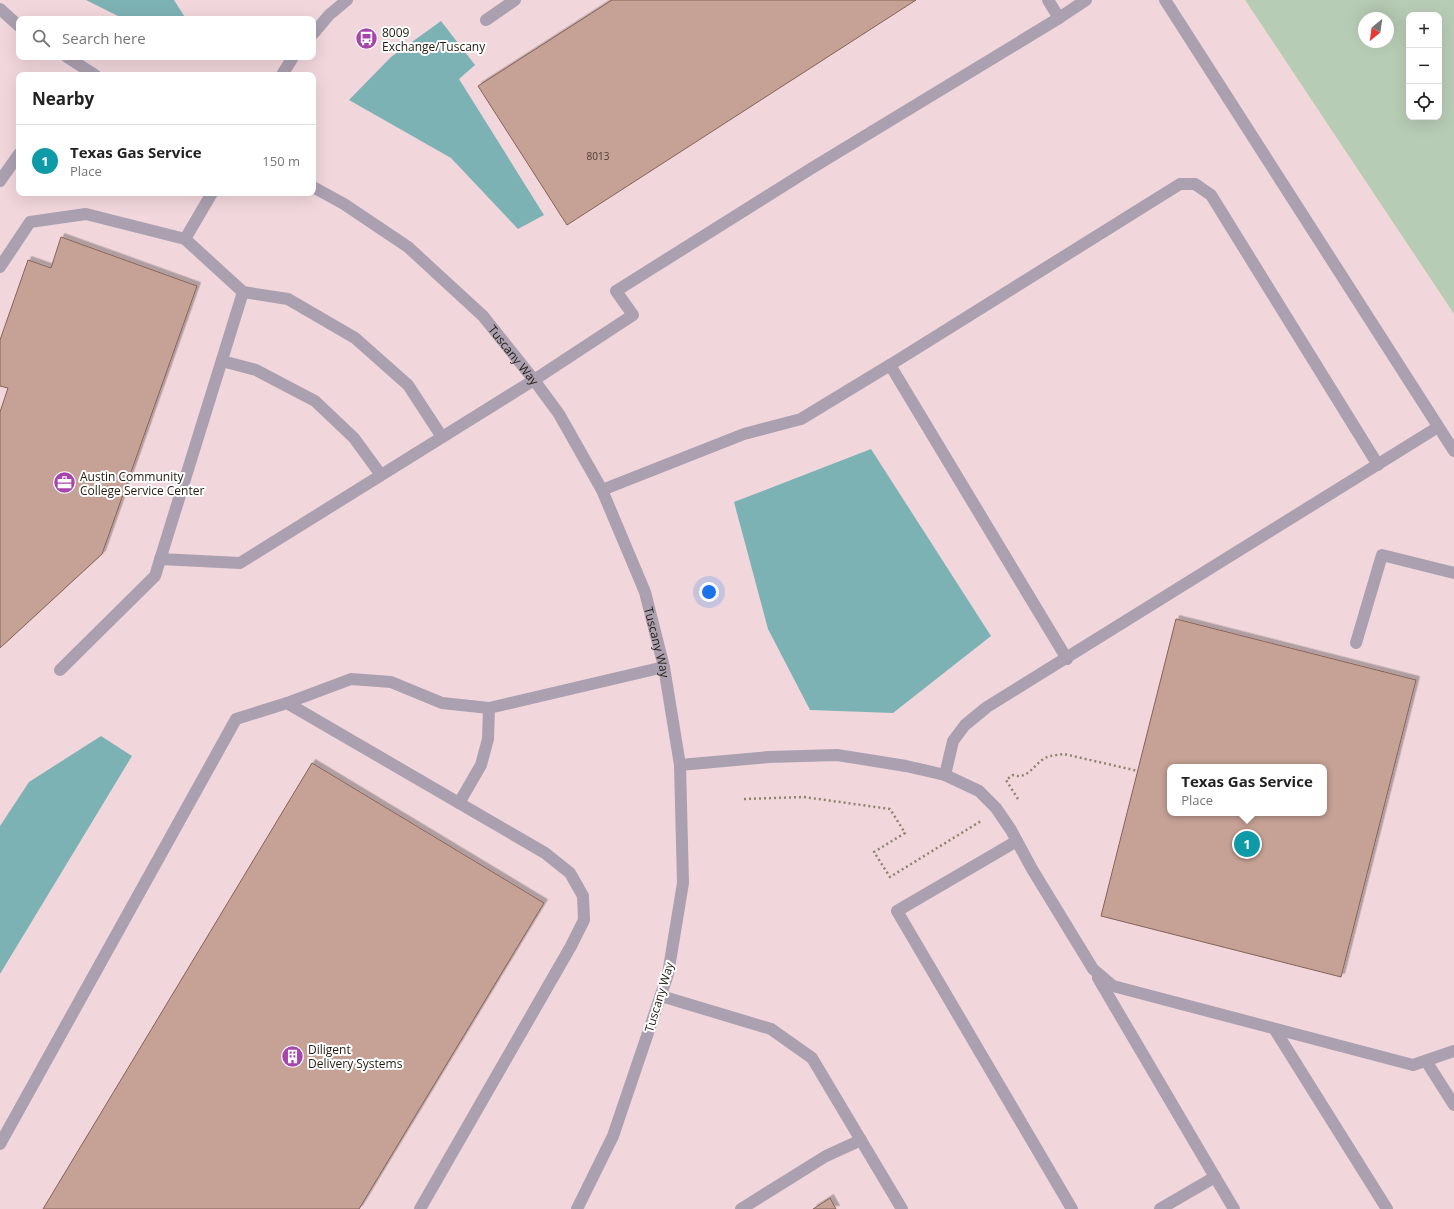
<!DOCTYPE html>
<html lang="en">
<head>
<meta charset="utf-8">
<style>
	:root { --surface:#fff; --page:#f2f2f2; --text:#222; --muted:#767676; --line:#e0e0e0; --accent:#ea580c }
	body { margin:0; font-family:"Open Sans",sans-serif; background:var(--page); color:var(--text) }
	.controls { position:absolute; right:12px; top:12px; display:grid; overflow:hidden; border-radius:8px; box-shadow:0 4px 16px #0002 }
	.controls button { width:36px; height:36px; display:grid; place-items:center; padding:0; border:0; border-bottom:1px solid var(--line); background:var(--surface); color:var(--text); font:20px sans-serif }
	.compass { position:absolute; left:1358px; top:12px; width:36px; height:36px; border-radius:50%; background:var(--surface); box-shadow:0 4px 16px #0002; rotate:209deg }
	.you { position:absolute; left:709px; top:592px; width:14px; height:14px; margin:-10px; border:3px solid #fff; border-radius:50%; background:#1a73e8; box-shadow:0 0 0 6px #1a73e833 }
	.badge { display:grid; place-items:center; width:26px; height:26px; border-radius:50%; background:var(--accent); color:#fff; font-size:13px; font-weight:700 }
	.pin { position:absolute; translate:-50% -50%; border:2px solid #fff; box-shadow:0 1px 4px #0006 }
	.popup { position:absolute; left:1167px; top:764px; width:160px; height:52px; box-sizing:border-box; display:grid; place-content:center; border-radius:8px; background:var(--surface); filter:drop-shadow(0 1px 3px #0005); font-size:13px; white-space:nowrap; color:var(--muted) }
	.popup b { font-size:15px; color:var(--text) }
	.popup::after { content:''; position:absolute; left:50%; top:100%; margin-left:-8px; border:8px solid transparent; border-top-color:var(--surface) }
	.list { margin:0; padding:0; list-style:none }
	h2 { display:flex; justify-content:space-between; align-items:center; height:52px; margin:0; padding:0 16px; font-size:17px }
	h2 small { font-size:13px; font-weight:400; color:var(--muted) }
	.list li { display:grid; grid-template-columns:26px 1fr auto; gap:12px; align-items:center; box-sizing:border-box; height:72px; padding:0 16px; border-top:1px solid var(--line) }
	.list b { display:block; font-size:15px; white-space:nowrap }
	.list p { margin:0; font-size:13px; white-space:nowrap; color:var(--muted) }
	.list em { font-size:13px; font-style:normal; color:var(--muted) }
	.icon { flex:none; width:22px; height:22px; fill:none; stroke:currentColor; stroke-width:2; stroke-linecap:round; stroke-linejoin:round }
	.map { position:relative; flex:none; width:1454px; height:1209px; overflow:hidden }
	.search { position:absolute; background:var(--surface); box-shadow:0 4px 16px #0002; left:16px; top:16px; width:300px; height:44px; display:flex; align-items:center; gap:10px; box-sizing:border-box; padding:0 14px; border-radius:8px; color:var(--muted); font-size:15px }
	.panel { position:absolute; background:var(--surface); box-shadow:0 4px 16px #0002; left:16px; top:72px; width:300px; height:124px; border-radius:8px }
	.map>svg:first-child { display:block }
	.industrial { fill:#f1d7dc; fill-rule:evenodd }
	.green { fill:#b7ccb5; fill-rule:evenodd }
	.water { fill:#7db2b5 }
	.building { fill:#c6a195; stroke:#856358; fill-rule:evenodd; filter:url(#shadow) }
	.lines { fill:none; stroke-linecap:round; stroke-linejoin:round }
	.path { stroke:#8e846c; stroke-width:2.5; stroke-dasharray:2 3; stroke-linecap:butt }
	.minor { stroke:#aba0b0; stroke-width:12 }
	.labels { text-anchor:middle; dominant-baseline:central; stroke-width:4; stroke-linejoin:round; paint-order:stroke }
	.number-label { font-size:10px; fill:#4a3d30 }
	.poi-label { font-size:12px; fill:#211c0f; stroke:#fff; text-anchor:start }
	.street-label { font-size:12px; fill:#211c0f; stroke:#fff }
</style>
</head>
<body>
<div class="map">
<svg width="1454" height="1209" viewBox="0 0 1454 1209">
	<defs>
		<filter id="shadow"><feDropShadow dx="3.5" dy="-3.5" stdDeviation="0" flood-color="#0004"/></filter>
	</defs>
	<rect width="100%" height="100%" fill="#f6e7c5"/>
	<path class="industrial" d="M0,0H1245L1454,314V1209H0ZM19,19H313V57H19ZM19,75H313V193H19ZM1170,767H1324V813H1170Z"/>
	<path class="green" d="M1245,0H1454V314ZM1409,15H1439V117H1409ZM1364,18H1388V42H1364Z"/>
	<path class="water" d="M86,0H174L186,19H124Z
		M441,21L475,65L459,79L544,215L518,229L451,158L349,100L391,57Z
		M871,449L991,636L893,713L810,710L768,629L734,502Z
		M101,736L132,756L0,974V826L29,782Z"/>
	<path class="building" d="M612,0H916L567,225L478,86Z
		M61,237L197,286L102,554L0,648V412L8,388L0,386V340L28,260L51,268Z
		M1176,619L1416,680L1341,977L1101,916ZM1170,767H1324V813H1170Z
		M312,763L544,903L359,1209H43Z
		M830,1198L836,1209H813Z"/>
	<g class="lines">
		<path class="path" d="M744,799L804,797L890,809L905,833L874,852L890,877L981,821
			M1018,799L1006,780L1013,775C1028,780 1033,765 1045,758C1051,755 1058,755 1064,754L1138,771"/>
		<g class="minor">
			<path d="M1165,0L1454,451"/>
			<path d="M0,9L19,26"/>
			<path d="M1059,18L1086,0"/>
			<path d="M486,20L515,0"/>
			<path d="M313,34L329,15L347,0"/>
			<path d="M67,57L95,75"/>
			<path d="M282,75L293,57"/>
			<path d="M0,181L19,154"/>
			<path id="s1" d="M313,187L344,204L408,247L483,316L534,380L559,414L602,490L645,592L664,667L680,765L683,883L668,974L613,1136L577,1209"/>
			<path d="M0,267L30,222L86,214L185,239"/>
			<path d="M243,292L288,299L355,338L408,385L442,437"/>
			<path d="M222,361L256,370L315,401L354,438L381,475"/>
			<path d="M890,365L1180,184H1195L1211,195L1378,465"/>
			<path d="M602,490L744,434L801,419L890,365L1067,659"/>
			<path d="M160,559L240,563L534,380L633,315L616,291L812,168L1059,18L1048,0"/>
			<path d="M1356,643L1382,555L1454,573"/>
			<path d="M60,670L155,576L243,292L185,239L212,193"/>
			<path d="M287,703L351,679L391,682L442,703L489,708L664,667"/>
			<path d="M680,765L769,757L837,755L906,766L945,775L979,791L996,808L1011,830L1032,869L1093,969L1113,986L1413,1065L1454,1051"/>
			<path d="M945,775L953,741L965,725L987,707L1438,427"/>
			<path d="M459,803L481,765L488,739L489,708"/>
			<path d="M1017,841L897,911L1072,1209"/>
			<path d="M1098,978L1215,1177L1160,1209"/>
			<path d="M661,996L771,1029L812,1058L902,1209"/>
			<path d="M1275,1030L1387,1209"/>
			<path d="M1426,1061L1454,1105"/>
			<path d="M0,1144L236,719L287,703L545,853L570,873L583,896L584,920L571,946L420,1209"/>
			<path d="M1215,1177L1234,1209"/>
			<path d="M741,1209L826,1156L861,1140"/>
		</g>
	</g>
	<defs>
		<symbol id="bus-disc" viewBox="-11 -11 22 22"><circle r="9.5" fill="#a745ac" stroke="#fff"/><path d="M-5-6H5V4H4V6H2V4H-2V6H-4V4H-5ZM-3.5-4V0h7V-4ZM-3.5 1.2v1.5H-2V1.2ZM2 1.2v1.5H3.5V1.2Z" fill="#fff"/></symbol>
		<symbol id="office-disc" viewBox="-11 -11 22 22"><circle r="9.5" fill="#a745ac" stroke="#fff"/><path d="M-6-3h4V-5.5h4V-3h4V5H-6ZM-1-4.5V-3h2v-1.5ZM-6 0V1H6V0Z" fill="#fff"/></symbol>
		<symbol id="building-disc" viewBox="-11 -11 22 22"><circle r="9.5" fill="#a745ac" stroke="#fff"/><path d="M-4-6H4V6H1V3H-1V6H-4ZM-2.5-4.3h1.7v1.8h-1.7ZM.8-4.3h1.7v1.8H.8ZM-2.5-1h1.7V.8h-1.7ZM.8-1h1.7V.8H.8Z" fill="#fff"/></symbol>
	</defs>
	<g fill-rule="evenodd">
		<use href="#bus-disc" x="354" y="26" width="25" height="25"/>
		<use href="#office-disc" x="52" y="470" width="25" height="25"/>
		<use href="#building-disc" x="280" y="1044" width="25" height="25"/>
	</g>
	<g class="labels">
		<g class="number-label">
			<text x="598" y="156">8013</text>
		</g>
		<g class="poi-label">
			<text x="382" y="32">8009<tspan x="382" dy="14">Exchange/Tuscany</tspan></text>
			<text x="80" y="476">Austin Community<tspan x="80" dy="14">College Service Center</tspan></text>
			<text x="308" y="1049">Diligent<tspan x="308" dy="14">Delivery Systems</tspan></text>
		</g>
		<g class="street-label">
			<text stroke="none"><textPath href="#s1" startOffset="264">Tuscany Way</textPath></text>
			<text stroke="none"><textPath href="#s1" startOffset="588">Tuscany Way</textPath></text>
			<text transform="translate(659 997) rotate(-73)">Tuscany Way</text>
		</g>
	</g>
</svg>
<div class="controls">
<button>+</button>
<button>−</button>
<button><svg class="icon" aria-label="locate" viewBox="0 0 24 24"><circle cx="12" cy="12" r="6"/><path d="M12 2v4M12 18v4M2 12h4M18 12h4"/></svg></button>
</div>
<svg class="compass" viewBox="-18 -18 36 36"><path d="M0-13l5 13h-10z" fill="#e53935"/><path d="M0 13l5-13h-10z" fill="#767676"/></svg>
<div class="you"></div>
<div class="pin badge" style="left:1247px;top:844px;background:#0f9aa8">1</div>
<div class="popup"><b>Texas Gas Service</b>Place</div>
<div class="search"><svg class="icon" aria-label="search" viewBox="0 0 24 24"><circle cx="10" cy="10" r="6"/><path d="M15 15l6 6"/></svg>Search here</div>
<section class="panel">
<h2>Nearby<small></small></h2>
<ul class="list">
<li><span class="badge" style="background:#0f9aa8">1</span><div><b>Texas Gas Service</b><p>Place</p></div><em>150 m</em></li>
</ul>
</section>
</div>
</body>
</html>
